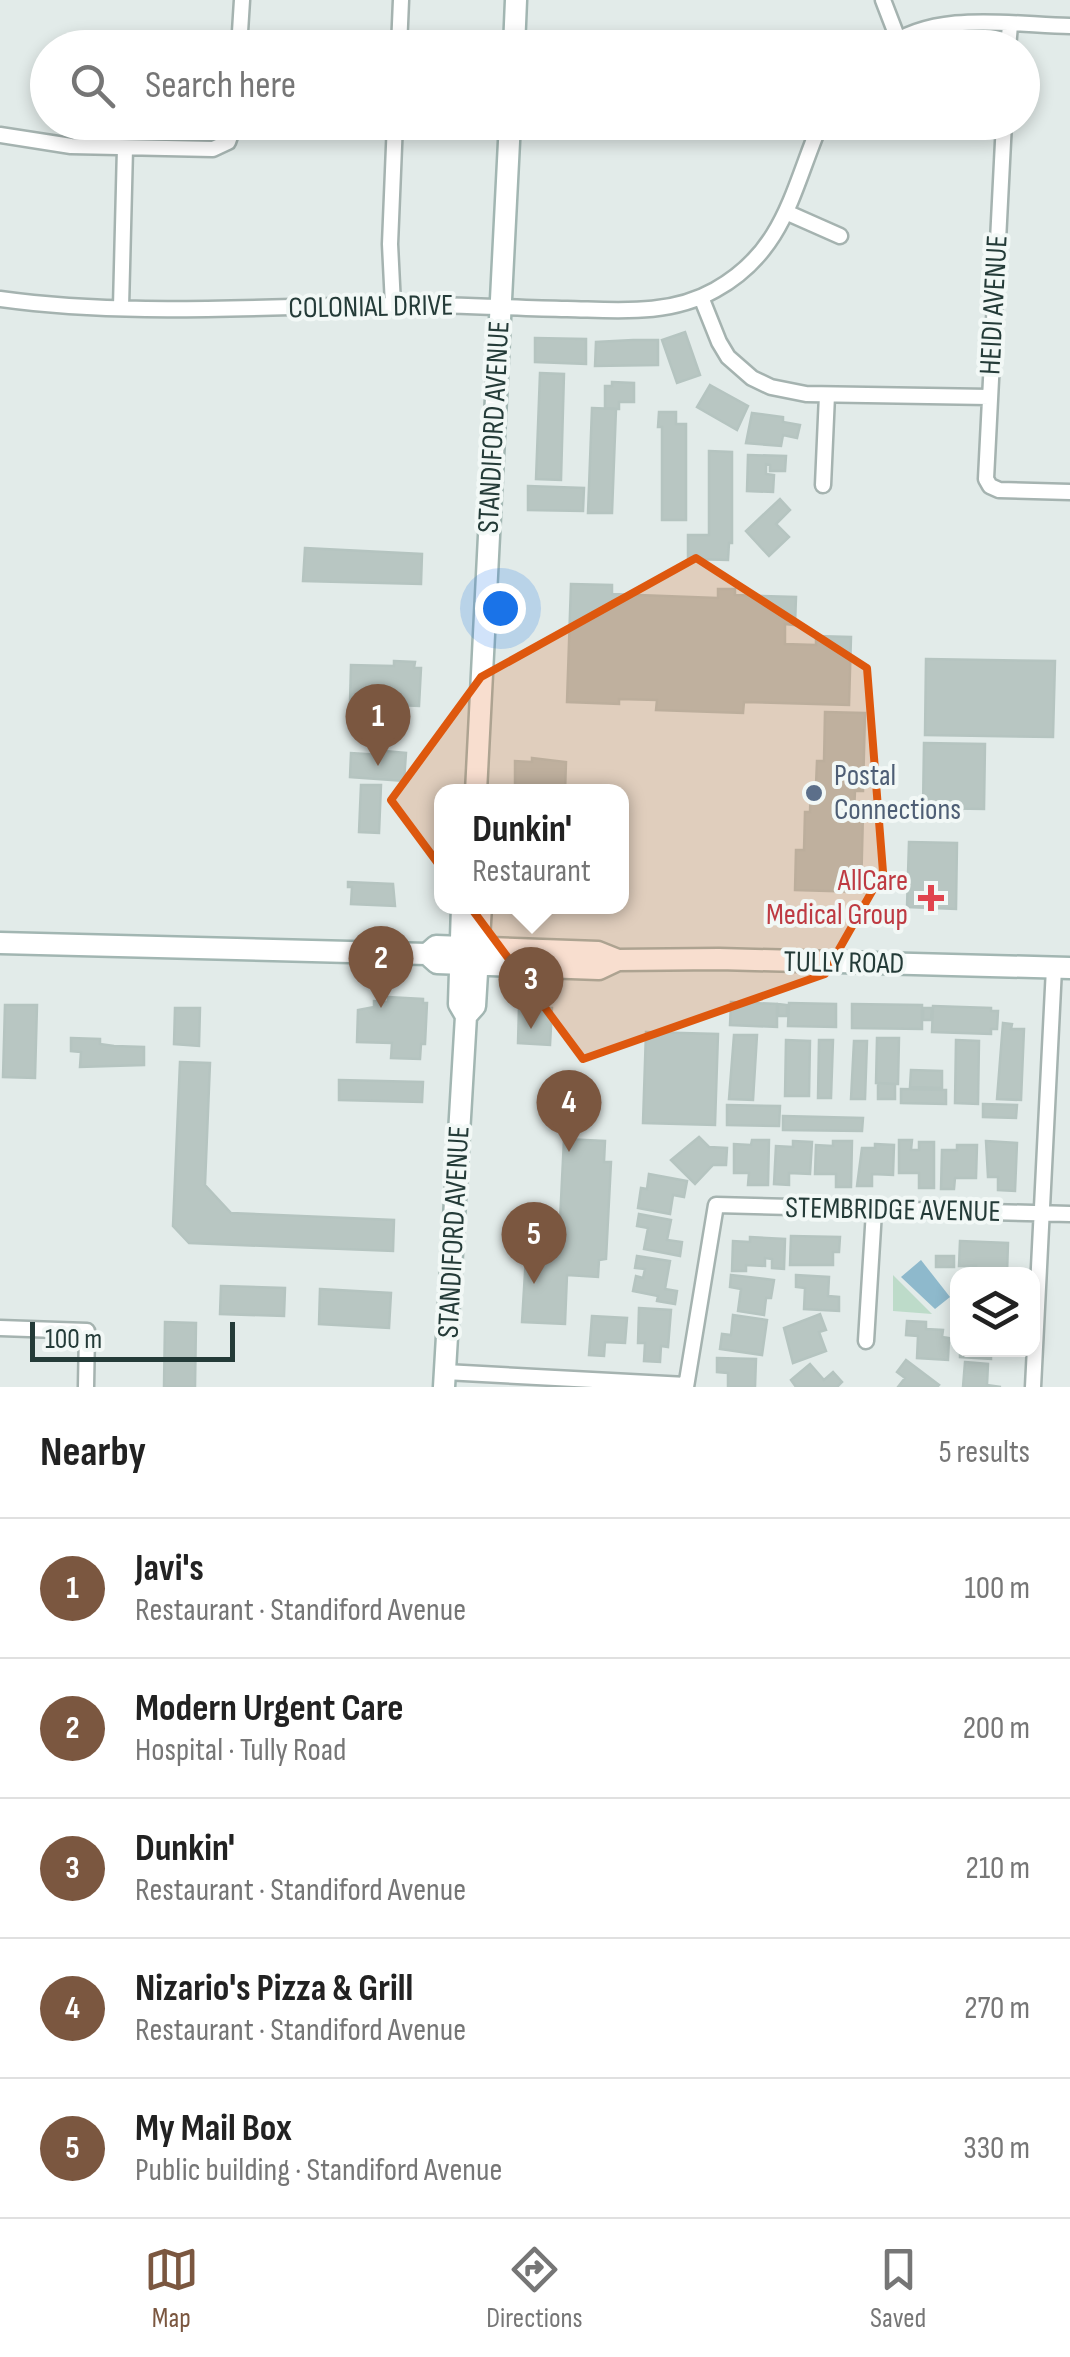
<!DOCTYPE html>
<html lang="en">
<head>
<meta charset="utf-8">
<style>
	:root { --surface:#fff; --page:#f2f2f2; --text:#222; --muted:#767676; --line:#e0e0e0; --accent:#7b5740 }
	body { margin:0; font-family:"Sofia Sans Condensed",sans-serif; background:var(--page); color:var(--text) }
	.controls { position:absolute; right:30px; bottom:30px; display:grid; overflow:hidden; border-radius:20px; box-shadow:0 5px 15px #0003 }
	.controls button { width:90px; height:90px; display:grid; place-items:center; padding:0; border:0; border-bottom:2px solid var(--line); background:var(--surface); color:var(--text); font:50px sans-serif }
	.scale { position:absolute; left:30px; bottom:25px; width:205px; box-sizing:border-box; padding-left:10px; border:5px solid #243b38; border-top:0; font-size:28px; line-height:35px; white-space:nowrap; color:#243b38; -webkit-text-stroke:8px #f2f8f6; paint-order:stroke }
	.you { position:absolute; left:500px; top:608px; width:35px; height:35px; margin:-25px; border:8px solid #fff; border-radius:50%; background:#1a73e8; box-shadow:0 0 0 15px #1a73e833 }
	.badge { display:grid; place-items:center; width:65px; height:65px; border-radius:50%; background:var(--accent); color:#fff; font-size:32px; font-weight:700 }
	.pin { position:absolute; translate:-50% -82px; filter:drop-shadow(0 2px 5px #0008) }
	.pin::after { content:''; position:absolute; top:52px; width:35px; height:30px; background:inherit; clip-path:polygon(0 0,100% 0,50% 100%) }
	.popup { position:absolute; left:434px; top:784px; width:195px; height:130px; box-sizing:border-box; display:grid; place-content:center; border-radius:20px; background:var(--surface); filter:drop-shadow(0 2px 8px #0005); font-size:32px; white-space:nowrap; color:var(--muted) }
	.popup b { font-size:38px; color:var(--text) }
	.popup::after { content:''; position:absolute; left:50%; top:100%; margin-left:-20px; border:20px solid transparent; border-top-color:var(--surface) }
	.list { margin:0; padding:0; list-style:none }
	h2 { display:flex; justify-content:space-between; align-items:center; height:130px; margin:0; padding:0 40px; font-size:42px }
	h2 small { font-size:32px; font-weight:400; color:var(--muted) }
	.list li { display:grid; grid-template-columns:65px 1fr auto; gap:30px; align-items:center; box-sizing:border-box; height:140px; padding:0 40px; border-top:2px solid var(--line) }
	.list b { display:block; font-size:38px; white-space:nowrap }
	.list p { margin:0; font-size:32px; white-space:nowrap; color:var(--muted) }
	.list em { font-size:32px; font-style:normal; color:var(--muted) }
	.icon { flex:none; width:55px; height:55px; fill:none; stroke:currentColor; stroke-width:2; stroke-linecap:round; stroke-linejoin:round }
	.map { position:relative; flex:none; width:1070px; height:1387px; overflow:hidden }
	.search { position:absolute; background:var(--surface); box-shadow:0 5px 15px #0003; left:30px; right:30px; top:30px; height:110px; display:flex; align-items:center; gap:25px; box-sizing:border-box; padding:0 35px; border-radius:55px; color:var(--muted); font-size:38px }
	.sheet { height:830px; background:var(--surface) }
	nav { display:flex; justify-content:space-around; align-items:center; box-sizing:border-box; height:140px; border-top:2px solid var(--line); background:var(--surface); font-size:28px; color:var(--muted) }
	nav a { display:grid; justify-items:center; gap:5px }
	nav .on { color:var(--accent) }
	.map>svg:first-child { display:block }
	.green { fill:#bddbc9 }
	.water { fill:#8eb9cc }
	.building { fill:#b8c6c2; stroke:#b5c4c0; stroke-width:2.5 }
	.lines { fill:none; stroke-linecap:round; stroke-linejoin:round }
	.minor-casing { stroke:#a5b3b0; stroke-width:19 }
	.secondary-casing { stroke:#a2b6b2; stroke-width:25 }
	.minor { stroke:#fff; stroke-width:14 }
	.secondary { stroke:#fff; stroke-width:20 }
	.marked { fill:#de580e; fill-opacity:0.2; stroke:#de580e; stroke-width:8; stroke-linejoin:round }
	.service-dot { fill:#5c6f8a; stroke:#f2f8f6; stroke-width:4 }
	.health-dot { fill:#e0444e; stroke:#f2f8f6; stroke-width:4 }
	.labels { text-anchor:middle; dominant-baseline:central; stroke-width:8; stroke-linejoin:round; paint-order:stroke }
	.street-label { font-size:30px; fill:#243b38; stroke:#f2f8f6 }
	.service-label { font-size:30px; fill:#4e5e75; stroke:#f2f8f6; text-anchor:start }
	.health-label { font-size:30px; fill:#be3a42; stroke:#f2f8f6; text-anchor:end }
</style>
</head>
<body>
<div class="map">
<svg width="1070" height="1387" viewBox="0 0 1070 1387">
	<rect width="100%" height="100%" fill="#e2ebe9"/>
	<path class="green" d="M893,1275L932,1314L893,1311Z"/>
	<path class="water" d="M921,1260L950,1297L935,1309L901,1277Z"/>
	<path class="building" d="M685,332L700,375L677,383L662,340Z
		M535,338L586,339V364L535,362Z
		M633,340H658V365L595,366L596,342Z
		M540,373L564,374L561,480L536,479Z
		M612,382L634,383V402H619V409L605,408V386H612Z
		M710,385L748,406L737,430L697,407Z
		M592,408L616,409L612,513H588Z
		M659,412H676V424H686V520H662V427H658Z
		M752,413L783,417V422L800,425L797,438L783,435L781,446L746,443Z
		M709,451L732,452V543H729L728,560L688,559V535H709Z
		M748,455L786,456L785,471H770V465L766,464V474L774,475L773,492L747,491Z
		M528,486L584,488L583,511L528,510Z
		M780,499L790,510L776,524L789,537L769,556L746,531Z
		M305,548L422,554L421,584L303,581Z
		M571,584L612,585V594L718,598V589H735V595L796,597L795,625L785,624V644L816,645V636L851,637L849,705L744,702L743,713L656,710L657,700L619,699V704L567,702Z
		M926,659L1055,661L1053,737L925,735Z
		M394,661L415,662L414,668H421L419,706L350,703L351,665L394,666Z
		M825,712L865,713L863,791H855L854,812L863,813L861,892L795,890L796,850H804L805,812H810L811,785H816L817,761H824Z
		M924,743L985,744L984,809L923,808Z
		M384,751L406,753L404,781L350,777L351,753L383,755Z
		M532,758L566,762L565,792H515V761L532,762Z
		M361,785H381L379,833L359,832Z
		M909,842L957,843L956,909L907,907Z
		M348,882L393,884L395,906L351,904L352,887H348Z
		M388,997L423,999V1003H427L425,1044H421L420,1059L391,1058L392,1043L357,1042L358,1010L374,1007V1001L388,1002Z
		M731,1002L777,1004V1027L730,1025Z
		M789,1003L836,1004V1027L788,1026Z
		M778,1004L787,1005V1016H778Z
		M852,1004L922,1005V1029L852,1028Z
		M5,1005H37L35,1078L3,1077Z
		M933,1006L991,1008V1011H998L997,1029H991V1034L932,1032Z
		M519,1007L552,1008L550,1045L518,1043Z
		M175,1008H200L199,1046L174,1044Z
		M923,1008H932L931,1020H923Z
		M1003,1023L1012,1024L1011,1029H1024L1021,1100L997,1099Z
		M646,1032L718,1034L715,1125L643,1123Z
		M734,1035H757L753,1100L729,1099Z
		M71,1038L100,1039V1044L114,1046L144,1047V1065L80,1067L81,1052L71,1051Z
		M877,1038H899L898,1084L876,1083Z
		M786,1040L810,1041L809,1096H785Z
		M819,1040H833L831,1098H818Z
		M956,1040L979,1041L978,1104L955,1103Z
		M854,1041H867L865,1099H851Z
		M180,1062L210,1063L205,1185L231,1213L394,1220L393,1251L189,1243L173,1226Z
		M911,1070L942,1071V1088L910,1087Z
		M339,1080L423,1082L422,1102L339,1100Z
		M878,1083L895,1084V1099H878Z
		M901,1089L946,1090V1104L901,1103Z
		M983,1104L1017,1105L1016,1118L983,1117Z
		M727,1105L780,1106L779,1126L727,1125Z
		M783,1116L863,1118L862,1131L783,1130Z
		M699,1137L709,1147L727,1148L726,1165H713L695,1184L671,1160Z
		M564,1139L605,1141L604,1162H611L606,1259L599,1260L598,1277L567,1275L565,1324L522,1322L527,1239L559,1241Z
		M752,1140H769L768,1185H748L749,1173H734V1144L751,1145Z
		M899,1140H912L911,1150H919V1142H934V1188H919V1173H899Z
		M793,1141L812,1142L810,1174L789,1173V1185L774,1184L776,1146L793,1147Z
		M833,1141H852L851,1187H836V1174H815L816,1145L833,1146Z
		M986,1141L1017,1143L1015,1191L998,1190V1177H988Z
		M875,1144L894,1145L893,1175L872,1174V1186H857L862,1148H875Z
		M957,1145H977L976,1178H955L954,1189H941L942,1150H957Z
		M649,1174L687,1181L684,1197L673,1195L670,1214L638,1208L641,1188L647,1189Z
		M639,1214L671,1220L667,1240L682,1242L680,1256L644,1249L648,1228L637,1226Z
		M791,1236L840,1237L839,1252H833V1265H790Z
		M750,1237L785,1239L784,1269L772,1268V1259L765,1258V1266L746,1265V1271H732L733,1241L750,1242Z
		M960,1241L1008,1243L1007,1274H976V1266H959Z
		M637,1256L670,1261L665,1289L677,1291L675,1304L657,1301L658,1296L633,1291L636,1276L643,1278L645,1269L635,1268Z
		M936,1256H954V1267H936Z
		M731,1275L774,1280L771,1298H766L764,1315L738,1311L741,1289L730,1287Z
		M796,1275L829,1277L828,1296L839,1297V1311L804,1309L805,1288L796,1287Z
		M221,1286L285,1288L284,1316L220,1314Z
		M320,1289L391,1293L389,1328L319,1324Z
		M639,1308L671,1310L668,1347L661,1346L660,1362L644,1361L645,1343H638Z
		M820,1314L826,1330L819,1332L826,1351L793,1363L784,1328Z
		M733,1315L767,1320L762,1355L720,1349L722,1334L731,1335Z
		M592,1316L627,1318L625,1343L605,1342L604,1356L589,1355Z
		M907,1321L926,1322V1329L943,1330L942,1337L949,1338L948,1360L917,1358L918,1336L906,1335Z
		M165,1322L196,1323L195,1387H164Z
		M960,1350H991V1359L960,1357Z
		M717,1358L756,1359L755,1387H728V1373L717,1372Z
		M906,1360L939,1385L937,1387H898L905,1378L897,1372Z
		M965,1362L988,1364L987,1385L1001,1387H963Z
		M810,1364L824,1380L833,1372L842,1382L837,1387H796L791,1380Z"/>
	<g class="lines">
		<defs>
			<path id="minor" d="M883,0L898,39
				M239,48L242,0
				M399,48L401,0
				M886,48C935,10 1013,25 1070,26
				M1008,48L1010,25
				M1004,122L986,479L990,486L999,490L1070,492
				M0,135L71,146L213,149L228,142L235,122
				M788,213L840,236
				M701,297L719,342L728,357L752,378L771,387L806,394L989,397
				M0,299C130,317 262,306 393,305C451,304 509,308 567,309C617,310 669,316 715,290C785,251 792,190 821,122
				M393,305L390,244L395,122
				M121,307L125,148
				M823,485L827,395
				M0,1328L87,1331L86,1387
				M866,1341L874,1211
				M445,1372L686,1385
				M686,1387L716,1205L1070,1214
				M1033,1387L1054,968"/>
			<path id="secondary" d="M514,48L516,0
				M476,792L510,122
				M0,943L427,954L436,946L598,952L618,960L719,959L1070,968
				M427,954L437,963L599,969L618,960
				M466,1016L475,1006L481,906
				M444,1387L466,1016L459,1004L462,906"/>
		</defs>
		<use href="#minor" class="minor-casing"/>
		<use href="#secondary" class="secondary-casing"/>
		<use href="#minor" class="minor"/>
		<use href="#secondary" class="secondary"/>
	</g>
	<path class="marked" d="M696,558L867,668L883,872L825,974L583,1059L391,800L481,677Z"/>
	<circle class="service-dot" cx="814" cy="793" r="10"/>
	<path class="health-dot" d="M926 883h10v10h10v10h-10v10h-10v-10h-10v-10h10z"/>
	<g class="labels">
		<g class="street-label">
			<text transform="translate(994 305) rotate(-87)">HEIDI AVENUE</text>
			<text transform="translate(371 307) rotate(-1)">COLONIAL DRIVE</text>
			<text transform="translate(494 427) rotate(-87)">STANDIFORD AVENUE</text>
			<text transform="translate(844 963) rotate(1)">TULLY ROAD</text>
			<text transform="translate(893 1210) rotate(1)">STEMBRIDGE AVENUE</text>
			<text transform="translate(454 1232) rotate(-87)">STANDIFORD AVENUE</text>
		</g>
		<g class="service-label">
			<text x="834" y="776">Postal<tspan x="834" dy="34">Connections</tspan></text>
		</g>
		<g class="health-label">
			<text x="908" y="881">AllCare<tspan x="908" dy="34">Medical Group</tspan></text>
		</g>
	</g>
</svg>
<div class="controls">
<button><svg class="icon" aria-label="layers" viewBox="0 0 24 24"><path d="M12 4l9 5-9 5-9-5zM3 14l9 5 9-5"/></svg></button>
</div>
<div class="scale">100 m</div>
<div class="you"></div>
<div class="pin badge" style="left:378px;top:766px">1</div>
<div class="pin badge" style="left:381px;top:1008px">2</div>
<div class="pin badge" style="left:531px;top:1029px">3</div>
<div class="popup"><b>Dunkin'</b>Restaurant</div>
<div class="pin badge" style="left:569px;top:1152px">4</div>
<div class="pin badge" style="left:534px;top:1284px">5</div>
<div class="search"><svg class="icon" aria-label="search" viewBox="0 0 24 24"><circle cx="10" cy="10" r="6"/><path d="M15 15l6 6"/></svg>Search here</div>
</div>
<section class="sheet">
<h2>Nearby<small>5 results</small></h2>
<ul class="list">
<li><span class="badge">1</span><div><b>Javi's</b><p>Restaurant · Standiford Avenue</p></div><em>100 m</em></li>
<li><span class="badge">2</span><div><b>Modern Urgent Care</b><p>Hospital · Tully Road</p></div><em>200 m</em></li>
<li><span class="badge">3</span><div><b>Dunkin'</b><p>Restaurant · Standiford Avenue</p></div><em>210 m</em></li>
<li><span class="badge">4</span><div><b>Nizario's Pizza &amp; Grill</b><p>Restaurant · Standiford Avenue</p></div><em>270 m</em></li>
<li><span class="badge">5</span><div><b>My Mail Box</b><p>Public building · Standiford Avenue</p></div><em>330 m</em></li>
</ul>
</section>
<nav>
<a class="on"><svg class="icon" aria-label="map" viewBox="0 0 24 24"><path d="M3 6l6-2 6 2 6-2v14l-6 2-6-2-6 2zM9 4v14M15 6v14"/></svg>Map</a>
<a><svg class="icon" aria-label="directions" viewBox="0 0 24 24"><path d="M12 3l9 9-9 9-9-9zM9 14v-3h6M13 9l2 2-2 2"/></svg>Directions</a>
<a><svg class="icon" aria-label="saved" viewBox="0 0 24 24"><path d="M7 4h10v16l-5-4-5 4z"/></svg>Saved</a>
</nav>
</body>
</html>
